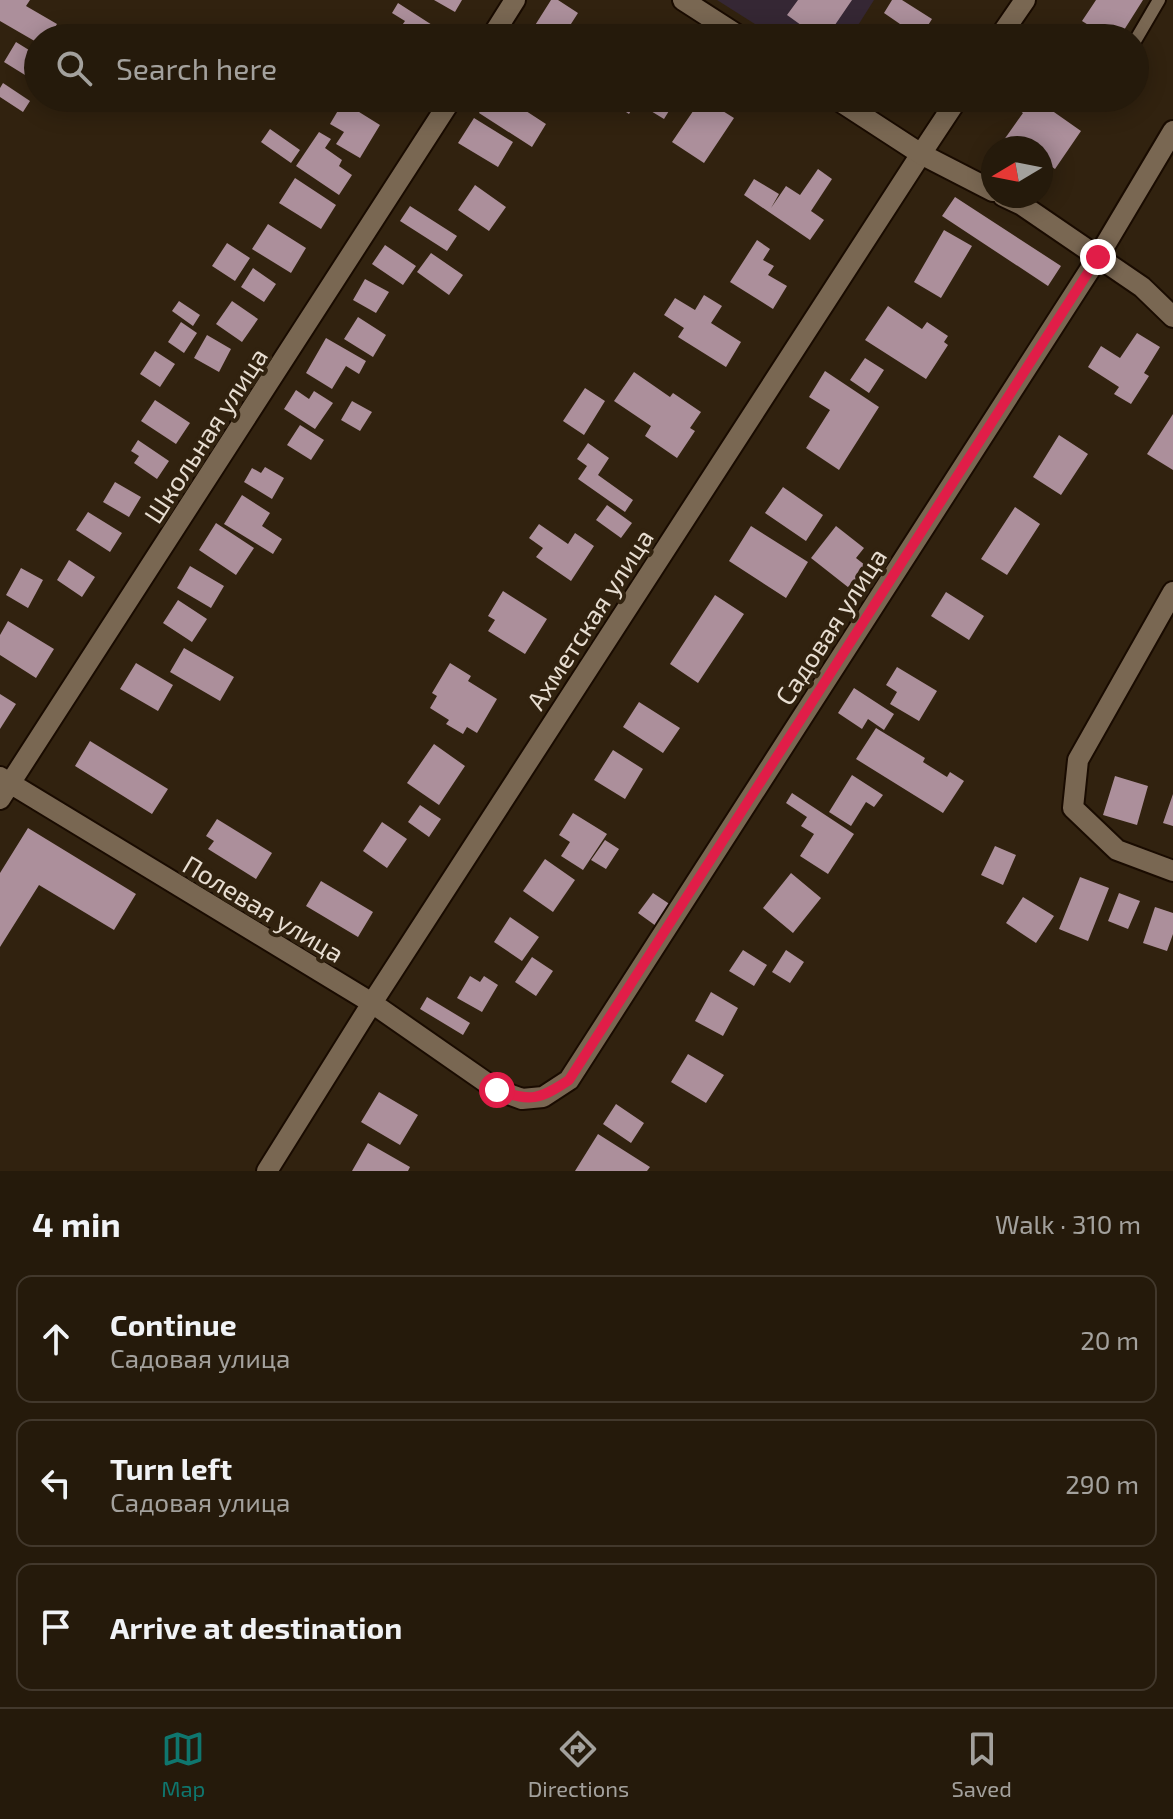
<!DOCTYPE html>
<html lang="en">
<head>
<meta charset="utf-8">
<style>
	:root { --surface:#251a0b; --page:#2d2314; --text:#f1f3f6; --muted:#a3a19d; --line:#42382c; --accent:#0f766e }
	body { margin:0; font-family:"Exo 2",sans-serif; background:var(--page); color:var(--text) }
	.compass { position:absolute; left:981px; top:136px; width:72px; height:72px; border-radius:50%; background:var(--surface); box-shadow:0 4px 20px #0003; rotate:260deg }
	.stop { position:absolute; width:24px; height:24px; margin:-18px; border:6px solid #e11d48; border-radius:50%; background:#fff }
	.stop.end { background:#e11d48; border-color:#fff; box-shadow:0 2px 8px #0008 }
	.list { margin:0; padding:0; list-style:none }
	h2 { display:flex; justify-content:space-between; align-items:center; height:104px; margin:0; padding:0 32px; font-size:34px }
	h2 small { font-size:26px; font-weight:400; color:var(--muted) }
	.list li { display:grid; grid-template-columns:52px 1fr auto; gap:24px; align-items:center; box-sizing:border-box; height:128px; margin:0 16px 16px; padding:0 16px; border:2px solid var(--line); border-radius:16px }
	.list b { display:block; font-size:30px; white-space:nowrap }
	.list p { margin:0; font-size:26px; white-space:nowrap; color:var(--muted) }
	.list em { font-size:26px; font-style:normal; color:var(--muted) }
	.icon { flex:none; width:44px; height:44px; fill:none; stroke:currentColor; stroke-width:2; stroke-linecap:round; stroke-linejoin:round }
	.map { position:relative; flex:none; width:1173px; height:1171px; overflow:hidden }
	.search { position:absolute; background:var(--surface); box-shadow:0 4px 20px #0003; left:24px; right:24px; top:24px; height:88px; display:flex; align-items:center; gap:20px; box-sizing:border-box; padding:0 28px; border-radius:44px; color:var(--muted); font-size:30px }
	.sheet { height:536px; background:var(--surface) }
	nav { display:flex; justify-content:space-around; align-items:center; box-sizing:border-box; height:112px; border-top:2px solid var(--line); background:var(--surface); font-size:22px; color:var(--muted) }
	nav a { display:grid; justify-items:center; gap:4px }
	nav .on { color:var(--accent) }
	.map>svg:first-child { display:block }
	.education { fill:#352734 }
	.building { fill:#ac8f9b }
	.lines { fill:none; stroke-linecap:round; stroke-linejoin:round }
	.service-casing { stroke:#190b00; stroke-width:16 }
	.minor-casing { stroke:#190b00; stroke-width:24 }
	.tertiary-casing { stroke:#190b00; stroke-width:24 }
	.service { stroke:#796752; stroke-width:12 }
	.minor { stroke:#796752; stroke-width:20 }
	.tertiary { stroke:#796752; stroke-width:20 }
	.route { stroke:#e11d48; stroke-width:10 }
	.labels { text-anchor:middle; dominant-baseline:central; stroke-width:8; stroke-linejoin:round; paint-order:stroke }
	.street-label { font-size:26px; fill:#e7ddd1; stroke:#31220f }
</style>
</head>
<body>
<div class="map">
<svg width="1173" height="1171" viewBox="0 0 1173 1171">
	<rect width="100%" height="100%" fill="#31220f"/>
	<path class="education" d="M717,0H874L850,38H777Z"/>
	<path class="building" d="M0,0H30L26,6L57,24L49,38H38V43L0,21Z
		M434,0H462L455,12Z
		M551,0H558L578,13L562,38H527Z
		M798,0H852L826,38H819L787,15Z
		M892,0H902L932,19L920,38H891L900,24L884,13Z
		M1096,0H1143L1119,38H1109L1082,21Z
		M398,3L443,32L439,38H409L398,31L405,21L392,13Z
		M593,25L613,38H586Z
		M16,42L37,55L25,75L4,62Z
		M3,83L30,101L23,112L0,97V88Z
		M488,98H506L546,124L532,147L479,113Z
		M605,98H677L664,119L636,102L629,114Z
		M702,98L734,118L704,163L672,142Z
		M1002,98H1034L1081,131L1055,169L1041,159V148H1007L1001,144L1023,113Z
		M343,102L380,125L360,158L336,144L344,132L330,124Z
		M474,118L513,142L498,167L458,143Z
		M270,129L300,150L291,163L261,142Z
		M319,132L331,139L325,148L342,160L339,166L352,175L339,195L296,166Z
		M818,169L832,179L811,211L824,220L810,240L744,195L754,179L779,194L771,208L786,186L800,195Z
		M295,178L336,205L321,229L279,203Z
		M475,185L506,207L489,231L458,210Z
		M955,197L1061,266L1048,286L942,216Z
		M410,206L457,236L447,251L400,221Z
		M268,224L306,248L291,273L252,249Z
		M944,230L972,246L941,298L914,282Z
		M757,240L770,249L763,260L774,266L768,275L787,286L773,309L730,282Z
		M227,243L250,258L235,281L212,266Z
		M385,245L416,266L403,285L372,264Z
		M431,253L463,275L449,295L417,272Z
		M253,268L276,284L264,302L241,287Z
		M365,279L389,292L376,313L353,300Z
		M704,295L722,306L711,323L741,342L726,367L678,337L684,328L664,315L675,298L695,310Z
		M179,301L200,315L193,326L172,311Z
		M232,301L258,319L242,342L216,324Z
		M888,306L922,329L927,322L948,336L944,342L948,345L926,379L865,340Z
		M358,317L386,335L373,357L344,339Z
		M181,322L197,333L184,353L168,342Z
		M1137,333L1160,347L1144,373L1149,376L1131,404L1114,394L1119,387L1088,367L1101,346L1120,358Z
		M207,335L231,349L219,372L194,358Z
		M326,338L366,361L359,374L346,366L332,389L306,373Z
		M155,351L175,364L160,387L140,374Z
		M865,358L884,370L869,393L850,380Z
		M825,371L879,407L839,470L806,448L830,410L809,397Z
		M634,372L670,397L673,393L701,412L690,428L695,431L677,458L645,436L651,426L614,401Z
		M585,388L605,401L584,435L563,421Z
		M296,390L309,399L314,391L333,403L315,429L284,409Z
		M155,400L190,423L176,444L141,421Z
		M352,401L372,412L360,431L341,420Z
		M1173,414V470L1147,454Z
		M300,425L324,440L311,460L287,445Z
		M1059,435L1088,454L1061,495L1033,477Z
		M138,440L169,461L157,479L134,463L139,456L131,451Z
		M588,443L609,458L598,475L633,500L625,512L578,479L587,466L577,459Z
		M265,467L284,478L272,499L244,482L252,468L261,473Z
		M115,482L141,497L129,517L103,502Z
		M783,487L823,515L806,541L765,513Z
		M242,495L270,513L262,526L282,539L273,554L224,524Z
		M607,505L632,523L621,538L596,520Z
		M1015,507L1040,524L1007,575L981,559Z
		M88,512L122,533L110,552L76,530Z
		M216,523L254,548L236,575L199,550Z
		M539,524L568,544L575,533L594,546L571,581L536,557L543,548L529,538Z
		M751,526L808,562L786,598L729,561Z
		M836,526L864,548L856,558L875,573L858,595L811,558Z
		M69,560L95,577L82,597L57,580Z
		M190,566L224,586L211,608L177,588Z
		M21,568L43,580L28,608L6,595Z
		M503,591L547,619L525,654L488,631L495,620L488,616Z
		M946,592L984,616L969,640L931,616Z
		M715,595L744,614L698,683L670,664Z
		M178,600L207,619L192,642L163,623Z
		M8,621L54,649L36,678L0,655V635Z
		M184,648L234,677L220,701L170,672Z
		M136,663L173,685L158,711L120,689Z
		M450,663L471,676L468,681L497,699L477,733L467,727L463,734L446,724L449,720L430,708L437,696L432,693Z
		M897,667L937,691L919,721L890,704L897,692L886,685Z
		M854,688L894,714L884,730L868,719L862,729L838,713Z
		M0,694L16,704L0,729Z
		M639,702L680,728L663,753L623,727Z
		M876,728L925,758L923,762L947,777L950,772L964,781L943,813L856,759Z
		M90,741L168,789L152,814L75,766Z
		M434,744L465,766L439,805L407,783Z
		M613,750L643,769L625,799L594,780Z
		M852,775L883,795L874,807L866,802L851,826L829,812Z
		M1115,776L1148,786L1137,825L1103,815Z
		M792,793L854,834L828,874L800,856L814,834L801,826L807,817L786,803Z
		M1173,794V826L1163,823Z
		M420,805L441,819L429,837L408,822Z
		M573,813L607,834L583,870L561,856L570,842L559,835Z
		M217,819L272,853L256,879L208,849L214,841L206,836Z
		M382,822L407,839L387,868L363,851Z
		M28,828L136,894L114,930L39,885L0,947V873Z
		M605,840L619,849L606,869L591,860Z
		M995,846L1016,855L1003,885L981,875Z
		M545,859L575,880L553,912L523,891Z
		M791,873L821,898L793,933L763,908Z
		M1080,877L1109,888L1088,941L1059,929Z
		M321,881L373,912L358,937L306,906Z
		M653,893L671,905L656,926L638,913Z
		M1119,893L1140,901L1128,929L1108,921Z
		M1023,897L1054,916L1036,943L1006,923Z
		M1155,907L1173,913V934L1167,951L1143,943Z
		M510,917L539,937L522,961L494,942Z
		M743,950L767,965L754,986L729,971Z
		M786,950L804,962L790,983L772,972Z
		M532,957L553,971L536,996L515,982Z
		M470,976L480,982L484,976L498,985L482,1012L457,998Z
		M711,992L738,1008L723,1036L695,1021Z
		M427,997L470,1023L463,1035L420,1009Z
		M688,1054L724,1075L706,1103L671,1082Z
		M379,1092L418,1115L400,1145L361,1122Z
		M616,1104L644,1123L631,1143L603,1124Z
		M598,1134L650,1167L647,1171H575Z
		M368,1143L410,1167L408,1171H352Z"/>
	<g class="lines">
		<defs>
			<path id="service" d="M1135,41L1159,0"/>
			<path id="minor" d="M491,38L515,0
				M1173,592L1078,760L1073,808L1117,850L1173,871
				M0,777L372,1003L497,1090L522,1099L543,1097L569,1080L1098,257L1173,131
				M0,799L452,98
				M267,1171L372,1003L921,154"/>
			<path id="tertiary" d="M683,0L742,38
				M999,38L1025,0
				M835,98L921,154L993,191
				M921,154L958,98
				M1003,196L1022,205L1142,287L1173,317"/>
		</defs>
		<use href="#service" class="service-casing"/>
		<use href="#minor" class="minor-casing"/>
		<use href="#tertiary" class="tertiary-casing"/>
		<use href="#service" class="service"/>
		<use href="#minor" class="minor"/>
		<use href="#tertiary" class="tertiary"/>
	</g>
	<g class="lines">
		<path class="route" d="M497,1090C531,1102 539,1100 569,1080L1098,257"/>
	</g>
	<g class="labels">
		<g class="street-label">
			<text transform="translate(205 435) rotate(-57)">Школьная улица</text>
			<text transform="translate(589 619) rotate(-57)">Ахметская улица</text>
			<text transform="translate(830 626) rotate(-57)">Садовая улица</text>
			<text transform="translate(264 908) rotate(31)">Полевая улица</text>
		</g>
	</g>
</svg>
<svg class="compass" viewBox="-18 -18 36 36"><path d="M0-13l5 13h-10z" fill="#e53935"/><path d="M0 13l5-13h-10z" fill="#a3a19d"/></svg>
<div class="stop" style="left:497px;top:1090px"></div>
<div class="stop end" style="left:1098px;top:257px"></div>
<div class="search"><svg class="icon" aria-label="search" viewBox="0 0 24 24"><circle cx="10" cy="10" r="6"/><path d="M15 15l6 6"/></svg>Search here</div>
</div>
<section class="sheet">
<h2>4 min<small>Walk · 310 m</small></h2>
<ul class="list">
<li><svg class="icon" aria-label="ahead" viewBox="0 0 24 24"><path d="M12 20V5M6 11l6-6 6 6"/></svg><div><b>Continue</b><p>Садовая улица</p></div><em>20 m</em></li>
<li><svg class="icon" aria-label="left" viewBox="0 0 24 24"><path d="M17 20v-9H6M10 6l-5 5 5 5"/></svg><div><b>Turn left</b><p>Садовая улица</p></div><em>290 m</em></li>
<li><svg class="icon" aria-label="arrive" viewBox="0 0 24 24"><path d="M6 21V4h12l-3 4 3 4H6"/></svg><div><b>Arrive at destination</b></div></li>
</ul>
</section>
<nav>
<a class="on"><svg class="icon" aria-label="map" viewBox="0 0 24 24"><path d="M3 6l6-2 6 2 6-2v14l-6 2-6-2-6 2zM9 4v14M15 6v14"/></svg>Map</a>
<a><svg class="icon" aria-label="directions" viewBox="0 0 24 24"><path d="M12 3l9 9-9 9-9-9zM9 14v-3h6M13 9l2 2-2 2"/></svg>Directions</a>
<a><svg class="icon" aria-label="saved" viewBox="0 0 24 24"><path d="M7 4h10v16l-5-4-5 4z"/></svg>Saved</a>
</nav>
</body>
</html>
